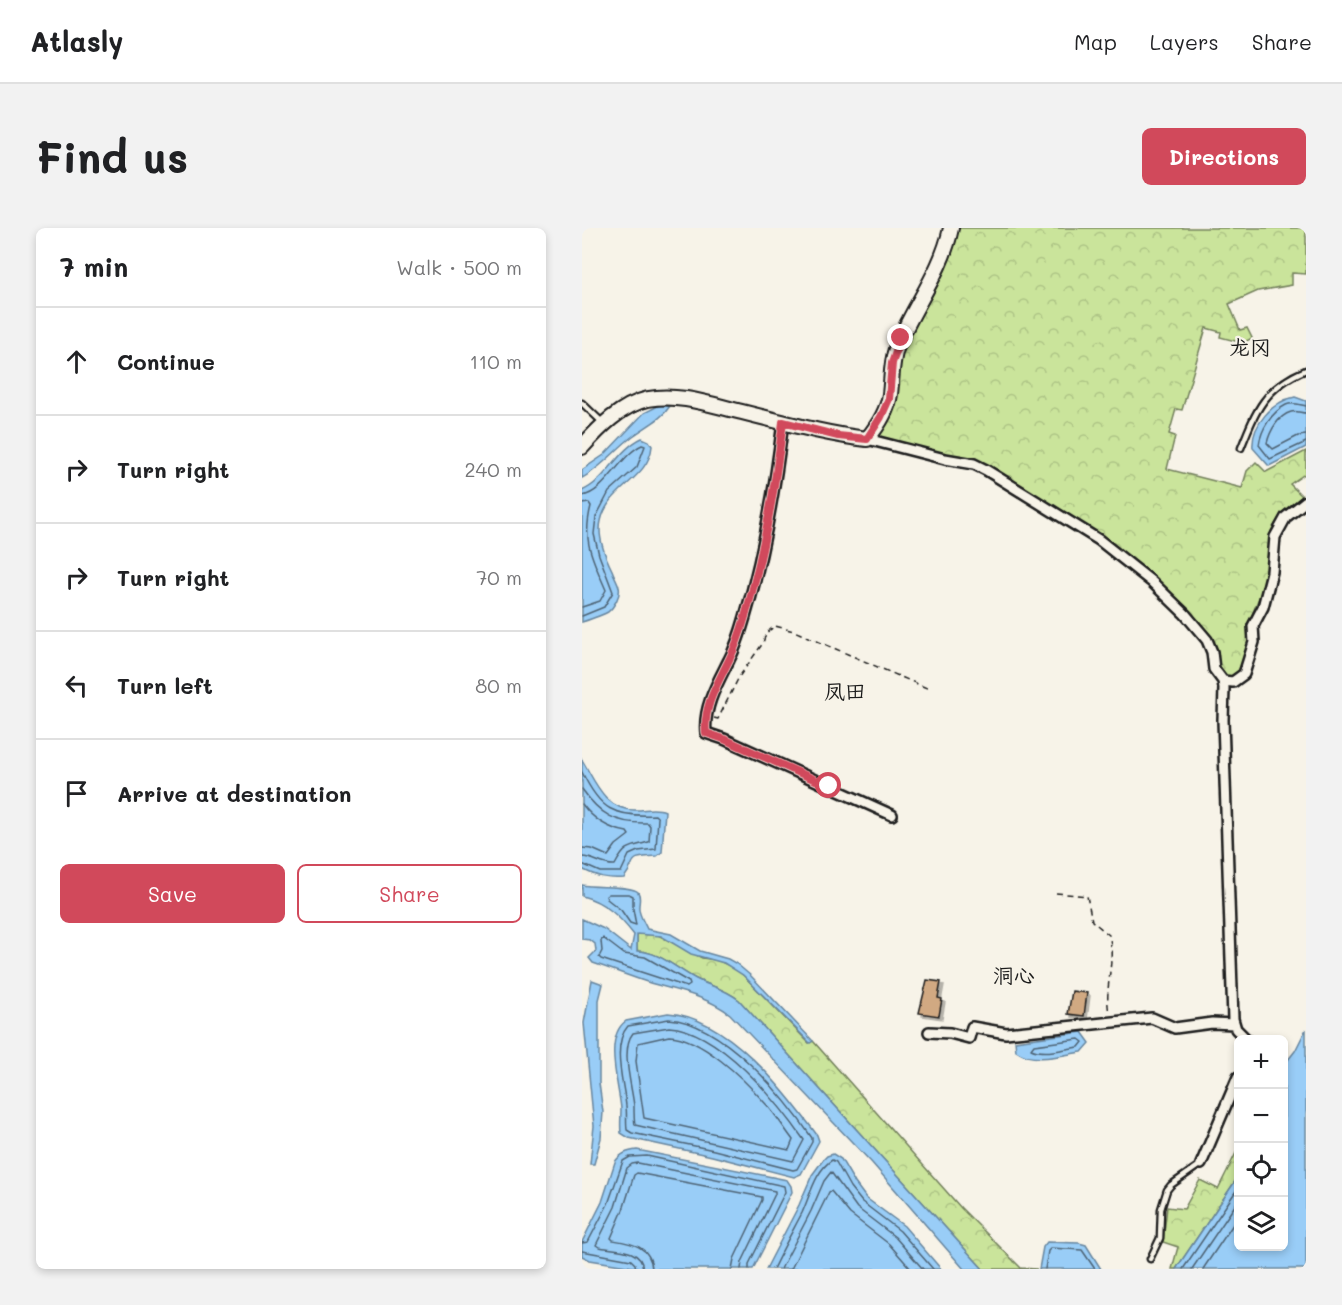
<!DOCTYPE html>
<html lang="en">
<head>
<meta charset="utf-8">
<style>
	:root { --surface:#fff; --page:#f2f2f2; --text:#202124; --muted:#757577; --line:#e0e0e0; --accent:#d1495b }
	body { margin:0; font-family:Mali,"LXGW WenKai TC",sans-serif; background:var(--page); color:var(--text) }
	.controls { position:absolute; right:18px; bottom:18px; display:grid; overflow:hidden; border-radius:9px; box-shadow:0 3px 9px #0003 }
	.controls button { width:54px; height:54px; display:grid; place-items:center; padding:0; border:0; border-bottom:2px solid var(--line); background:var(--surface); color:var(--text); font:30px sans-serif }
	.stop { position:absolute; width:18px; height:18px; margin:-14px; border:4px solid #d1495b; border-radius:50%; background:#fff }
	.stop.end { background:#d1495b; border-color:#fff; box-shadow:0 2px 6px #0008 }
	.list { margin:0; padding:0; list-style:none }
	h2 { display:flex; justify-content:space-between; align-items:center; height:78px; margin:0; padding:0 24px; font-size:26px }
	h2 small { font-size:20px; font-weight:400; color:var(--muted) }
	.list li { display:grid; grid-template-columns:39px 1fr auto; gap:18px; align-items:center; box-sizing:border-box; height:108px; padding:0 24px; border-top:2px solid var(--line) }
	.list b { display:block; font-size:22px; white-space:nowrap }
	.list em { font-size:20px; font-style:normal; color:var(--muted) }
	.actions { display:flex; gap:12px; padding:18px 24px }
	.actions a { flex:1; padding:14px 0; border:2px solid var(--accent); border-radius:9px; text-align:center; font-size:21px; color:var(--accent) }
	.actions .main { background:var(--accent); color:#fff }
	.icon { flex:none; width:33px; height:33px; fill:none; stroke:currentColor; stroke-width:2; stroke-linecap:round; stroke-linejoin:round }
	.map { position:relative; flex:none; width:724px; height:1041px; overflow:hidden; border-radius:9px }
	header { display:flex; align-items:center; gap:36px; box-sizing:border-box; height:84px; padding:0 30px; background:var(--surface); border-bottom:2px solid var(--line) }
	header strong { font-size:28px }
	nav { display:flex; gap:33px; margin-inline-start:auto; font-size:21px }
	.intro { display:flex; align-items:center; justify-content:space-between; box-sizing:border-box; height:144px; padding:0 36px }
	h1 { margin:0; font-size:42px }
	.button { padding:15px 27px; border-radius:9px; background:var(--accent); color:#fff; font-size:21px; font-weight:700 }
	main { display:flex; gap:36px; padding:0 36px }
	aside { flex:1; background:var(--surface); border-radius:9px; box-shadow:0 3px 9px #0003 }
	.map>svg:first-child { display:block }
	.forest { fill:url(#forest-crowns); stroke:#73805c; stroke-width:1.5 }
	.water { fill:#99cdf7; stroke:#67869f; stroke-width:1.5 }
	.lines { fill:none; stroke-linecap:round; stroke-linejoin:round }
	.shore { stroke:#4e6374; stroke-width:1.5 }
	.building { fill:#d1a982; stroke:#1c1c1c; stroke-width:1.5; filter:url(#shadow) }
	.lane-casing { stroke:#1c1c1c; stroke-width:9 }
	.street-casing { stroke:#1c1c1c; stroke-width:14 }
	.secondary-casing { stroke:#1c1c1c; stroke-width:18 }
	.path { stroke:#1c1c1c; stroke-width:1.5; stroke-dasharray:6 4.5; stroke-linecap:butt }
	.lane { stroke:#f7f3e8; stroke-width:4.5 }
	.street { stroke:#f7f3e8; stroke-width:9 }
	.secondary { stroke:#f7f3e8; stroke-width:14 }
	.route { stroke:#d1495b; stroke-width:8 }
	.labels { text-anchor:middle; dominant-baseline:central; stroke-width:4.5; stroke-linejoin:round; paint-order:stroke }
	.quarter-label { font-size:21px; fill:#1c1c1c; stroke:#f7f3e8 }
</style>
</head>
<body>
<header>
<strong>Atlasly</strong>
<nav><a>Map</a><a>Layers</a><a>Share</a></nav>
</header>
<div class="intro"><h1>Find us</h1><a class="button">Directions</a></div>
<main>
<aside>
<h2>7 min<small>Walk · 500 m</small></h2>
<ul class="list">
<li><svg class="icon" aria-label="ahead" viewBox="0 0 24 24"><path d="M12 20V5M6 11l6-6 6 6"/></svg><div><b>Continue</b></div><em>110 m</em></li>
<li><svg class="icon" aria-label="right" viewBox="0 0 24 24"><path d="M7 20v-9h11M14 6l5 5-5 5"/></svg><div><b>Turn right</b></div><em>240 m</em></li>
<li><svg class="icon" aria-label="right" viewBox="0 0 24 24"><path d="M7 20v-9h11M14 6l5 5-5 5"/></svg><div><b>Turn right</b></div><em>70 m</em></li>
<li><svg class="icon" aria-label="left" viewBox="0 0 24 24"><path d="M17 20v-9H6M10 6l-5 5 5 5"/></svg><div><b>Turn left</b></div><em>80 m</em></li>
<li><svg class="icon" aria-label="arrive" viewBox="0 0 24 24"><path d="M6 21V4h12l-3 4 3 4H6"/></svg><div><b>Arrive at destination</b></div></li>
</ul>
<div class="actions"><a class="main">Save</a><a>Share</a></div>
</aside>
<div class="map">
<svg width="724" height="1041" viewBox="0 0 724 1041">
	<defs>
		<pattern id="forest-crowns" width="20" height="18" patternUnits="userSpaceOnUse" patternTransform="scale(1.5)"><rect width="20" height="18" fill="#cae49b"/><path d="M2 6a3 3 0 1 1 6 0M12 15a3 3 0 1 1 6 0" fill="none" stroke="#adc385"/></pattern>
		<filter id="shadow"><feDropShadow dx="3" dy="3" stdDeviation="0" flood-color="#0004"/></filter>
	</defs>
	<rect width="100%" height="100%" fill="#f7f3e8"/>
	<filter id="ink" filterUnits="userSpaceOnUse"><feTurbulence type="fractalNoise" baseFrequency=".0167" numOctaves="2"/><feDisplacementMap in="SourceGraphic" scale="12" xChannelSelector="R" yChannelSelector="G"/><feConvolveMatrix kernelMatrix="1 2 1 2 8 2 1 2 1" color-interpolation-filters="sRGB"/></filter>
	<g filter="url(#ink)">
		<path class="forest" d="M375,0H724V46L710,45V57L676,63L647,76L658,102L665,100L670,110L661,115L638,109L639,104L624,100L600,182L594,181L587,206L593,208L585,241L660,260L665,243L674,234L684,244L724,223V245L708,256L720,268L698,288L689,303L686,347L666,397V423L654,447L647,448L639,445L635,440L630,416L559,341L395,234L298,210L296,208L320,120L355,58L367,33L374,13Z
			M55,706L76,707L120,730L135,732L152,740L161,747L227,815L231,813L379,980L439,1040L455,1041H401L157,772C142,760 130,759 114,751C96,742 77,723 55,723Z
			M655,923L656,949L594,1041H590L596,1019L581,1014L585,979L602,981L618,952L636,961Z"/>
		<path class="water" d="M713,169L724,173V219L687,238L671,220C669,197 691,173 713,169Z
			M78,177L88,178C79,192 64,198 51,208C34,221 19,240 0,250V242L22,227L62,185Z
			M60,210L67,213L70,218C67,251 26,260 19,293C15,309 23,328 30,342C32,348 36,354 37,359C39,367 32,379 26,384C21,387 6,392 0,394V263C25,252 35,222 60,210Z
			M0,532C13,553 23,583 54,582C64,582 74,579 83,583L80,624L75,628C42,630 57,631 42,650C25,651 15,649 0,641Z
			M0,657C12,660 50,657 56,664C59,669 57,674 57,678C56,686 62,694 65,701L89,706L118,723L146,731L155,736L169,748L231,813L228,815L161,747L142,735L109,726L79,708L55,706V723C77,723 96,742 114,751C130,759 142,760 157,772L401,1041H382L290,935L148,786C123,767 94,763 65,754C47,748 29,741 11,735L7,730L14,723L13,716L8,712L0,711V691L22,701L49,722L52,707C38,689 23,674 0,668Z
			M10,752L21,756L17,772V855L21,884L19,910L12,936H8L12,898L2,795Z
			M86,785C146,789 202,862 235,907L237,913L219,946L212,949L130,928L47,910L39,905C38,897 39,889 39,881C37,857 21,809 44,793Z
			M724,801V1041H594L656,949V1018H702V837L713,823Z
			M500,804L508,815L500,824C480,827 452,836 434,823L433,813Z
			M55,922L205,952L209,958L210,964L171,1041H63L8,1032L0,1028V1014L20,974L33,934C39,925 46,923 55,922Z
			M251,926L259,931L273,955L284,970L322,998L359,1041H184L217,977L230,947L241,932L245,928Z
			M465,1014L497,1015L504,1017L519,1041H457L461,1019Z"/>
		<g class="lines">
			<path class="shore" d="M724,178C718,177 711,174 704,177C690,184 679,201 677,217L688,231L724,214
				M724,185C719,185 714,182 709,184C696,188 688,203 685,215L691,221L716,208L724,207
				M0,268C23,265 38,227 60,217L63,218L55,239L27,264L14,289L12,306L17,327L31,364L22,379L0,388
				M0,276L7,275L9,278C0,314 10,329 24,362L18,373L0,379
				M0,544C18,582 32,589 73,587L76,590L74,621L56,623L47,627L39,644H18L0,636
				M0,561C18,587 34,596 66,595L68,598L67,614C47,619 43,618 33,637C20,638 12,629 0,629
				M0,576C11,591 27,601 45,604L47,607L34,617L26,628L10,621L0,620
				M27,666H47L51,668V681L54,697L48,695L39,682L25,671L24,668Z
				M21,710L42,726L63,729L107,754L108,757L105,759L19,731L17,729L20,723L19,713Z
				M87,791C141,795 202,868 230,910V914L215,941L211,942L132,922L50,905L45,902C44,894 45,886 44,878C42,856 29,817 46,798Z
				M87,799C137,802 195,873 222,912L211,933L53,897C52,891 52,884 52,878C50,858 38,821 51,805Z
				M87,808C119,809 162,851 182,874C193,885 201,899 211,912L207,922L62,890L54,833L56,815Z
				M497,811L501,814L497,819C483,821 462,827 449,821L452,817Z
				M0,1015L6,1014L26,976L41,933L48,929L65,928L202,958L203,964L167,1036V1041
				M0,1023L49,1032L53,1036L54,1041
				M61,1041C60,1020 33,1022 17,1019L14,1017L33,979L45,940L50,936L56,935L193,963V966L160,1034L159,1041
				M70,1041C69,1018 49,1015 31,1012L29,1010L41,982L52,947L55,945L180,969V972L152,1031L150,1041
				M191,1041C200,1022 210,1004 220,985C228,968 233,943 250,932L254,934L268,959L280,974L318,1003L351,1041
				M199,1041L229,983L242,953L249,944L275,980L313,1009L341,1041
				M209,1041L247,964L249,963L268,986L307,1016L329,1041
				M463,1041L466,1023L469,1020L500,1022L513,1041
				M601,1041L656,960
				M610,1041L656,973
				M621,1041L656,989"/>
		</g>
		<path class="building" d="M345,752L359,754L356,770L360,771L357,788L337,785Z
			M490,763L505,765L502,788L486,786Z"/>
		<g class="lines">
			<defs>
				<path id="lane" d="M0,175L21,195
					M659,220C674,182 683,159 724,142
					M568,1031L578,1010L579,981L585,962L589,957L619,936"/>
				<path id="street" d="M201,194C193,260 182,325 163,389C159,403 154,419 147,432C136,454 121,479 124,505L142,511L310,587
					M285,211L363,231L392,236L404,242L517,312L570,354L603,386L625,412L630,424L632,441L641,453L642,460L641,492L651,791L654,801L665,812
					M641,453L651,454L662,446L672,414L671,398L681,379L690,344L693,309L704,289L724,273
					M347,804L368,805L387,810L390,799L424,805L570,790L593,800L630,795L652,796
					M619,936L656,849"/>
				<path id="secondary" d="M0,219C17,200 39,177 66,171C97,165 130,177 160,184C201,194 242,206 285,211C295,199 306,182 308,166C310,151 309,136 314,121C330,80 360,44 369,0"/>
			</defs>
			<use href="#lane" class="lane-casing"/>
			<use href="#street" class="street-casing"/>
			<use href="#secondary" class="secondary-casing"/>
			<path class="path" d="M132,490L136,491L157,449L181,415L184,405L193,398L212,403L347,461
				M474,665L505,668L510,693L527,707C534,732 522,759 527,785"/>
			<use href="#lane" class="lane"/>
			<use href="#street" class="street"/>
			<use href="#secondary" class="secondary"/>
		</g>
	</g>
	<g class="lines" filter="url(#ink)">
		<path class="route" d="M247,558L142,511L124,505C121,478 136,455 147,432C154,418 159,403 163,389C182,325 193,260 201,194L256,208L285,211L299,189L307,171L310,135L319,110"/>
	</g>
	<g class="labels">
		<g class="quarter-label">
			<text x="668" y="118">龙冈</text>
			<text x="263" y="462">凤田</text>
			<text x="432" y="746">洞心</text>
		</g>
	</g>
</svg>
<div class="controls">
<button>+</button>
<button>−</button>
<button><svg class="icon" aria-label="locate" viewBox="0 0 24 24"><circle cx="12" cy="12" r="6"/><path d="M12 2v4M12 18v4M2 12h4M18 12h4"/></svg></button>
<button><svg class="icon" aria-label="layers" viewBox="0 0 24 24"><path d="M12 4l9 5-9 5-9-5zM3 14l9 5 9-5"/></svg></button>
</div>
<div class="stop" style="left:247px;top:558px"></div>
<div class="stop end" style="left:319px;top:110px"></div>
</div>
</main>
</body>
</html>
